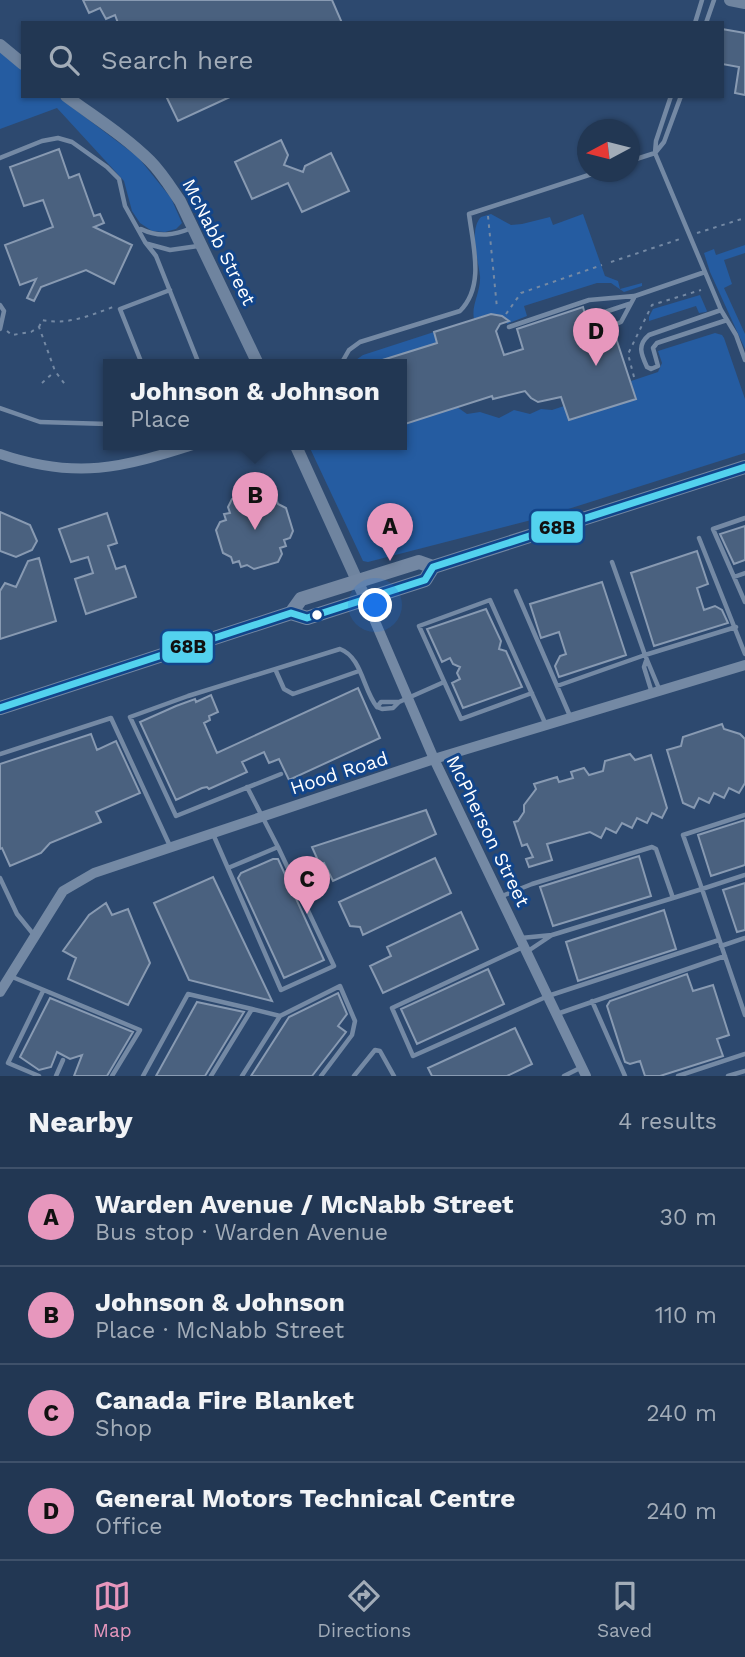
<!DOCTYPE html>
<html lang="en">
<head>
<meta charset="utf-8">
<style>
	:root { --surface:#223753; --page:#2e425d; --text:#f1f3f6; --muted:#a2acb8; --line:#3f516a; --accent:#e797bd }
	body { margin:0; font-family:"Work Sans",sans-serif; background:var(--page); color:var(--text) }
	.compass { position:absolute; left:577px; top:119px; width:63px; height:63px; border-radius:50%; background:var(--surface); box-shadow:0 2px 5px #0004; rotate:263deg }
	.you { position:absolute; left:376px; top:606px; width:24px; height:24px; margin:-18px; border:5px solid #fff; border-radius:50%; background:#1a73e8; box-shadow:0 0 0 10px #1a73e833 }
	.badge { display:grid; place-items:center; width:46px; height:46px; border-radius:50%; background:var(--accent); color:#111; font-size:23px; font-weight:700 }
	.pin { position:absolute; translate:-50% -58px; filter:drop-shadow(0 2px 4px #0008) }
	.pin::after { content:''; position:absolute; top:37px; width:24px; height:21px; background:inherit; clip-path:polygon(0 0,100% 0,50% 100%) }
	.popup { position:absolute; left:103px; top:359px; width:304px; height:91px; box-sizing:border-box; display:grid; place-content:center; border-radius:0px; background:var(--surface); filter:drop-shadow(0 2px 5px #0005); font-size:23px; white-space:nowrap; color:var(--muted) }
	.popup b { font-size:26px; color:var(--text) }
	.popup::after { content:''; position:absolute; left:50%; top:100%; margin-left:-14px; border:14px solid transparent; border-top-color:var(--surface) }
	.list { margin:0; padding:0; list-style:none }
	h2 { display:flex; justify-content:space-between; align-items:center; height:91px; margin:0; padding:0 28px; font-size:30px }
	h2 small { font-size:23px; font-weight:400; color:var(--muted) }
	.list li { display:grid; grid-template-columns:46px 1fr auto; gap:21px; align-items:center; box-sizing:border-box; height:98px; padding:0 28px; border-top:2px solid var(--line) }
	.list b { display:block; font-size:26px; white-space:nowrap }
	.list p { margin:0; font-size:23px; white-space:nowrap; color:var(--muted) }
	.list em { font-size:23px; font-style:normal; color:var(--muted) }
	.icon { flex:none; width:38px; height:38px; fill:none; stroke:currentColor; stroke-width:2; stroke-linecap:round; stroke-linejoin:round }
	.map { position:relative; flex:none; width:745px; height:1076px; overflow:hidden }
	.search { position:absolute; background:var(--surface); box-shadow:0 2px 5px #0004; left:21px; right:21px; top:21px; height:77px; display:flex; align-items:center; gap:18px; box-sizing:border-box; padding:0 24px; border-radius:0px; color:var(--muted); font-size:26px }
	.sheet { height:483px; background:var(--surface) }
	nav { display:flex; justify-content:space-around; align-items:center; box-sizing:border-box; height:98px; border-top:2px solid var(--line); background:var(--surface); font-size:19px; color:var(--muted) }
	nav a { display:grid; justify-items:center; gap:4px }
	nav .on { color:var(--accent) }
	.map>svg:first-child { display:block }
	.green { fill:#255ca1 }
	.building { fill:#4a617f; stroke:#889ab2; stroke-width:2 }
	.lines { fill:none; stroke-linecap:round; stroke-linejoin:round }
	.path { stroke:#7489a4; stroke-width:2; stroke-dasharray:3.5 5; stroke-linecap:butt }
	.lane { stroke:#7489a4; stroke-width:4.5 }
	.street { stroke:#7489a4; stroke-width:10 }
	.secondary { stroke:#6f849f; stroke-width:12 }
	.primary { stroke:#7387a2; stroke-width:14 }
	.bus-1-casing { stroke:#12458a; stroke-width:12 }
	.bus-1 { stroke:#53d2ee; stroke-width:7 }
	.bus-dot { fill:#fff; stroke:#12458a; stroke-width:2.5 }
	.labels { text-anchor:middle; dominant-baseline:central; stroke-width:6; stroke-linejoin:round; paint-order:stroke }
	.street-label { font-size:19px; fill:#fff; stroke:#12458a }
	.line-badge { stroke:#12458a; stroke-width:2.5 }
	.pale-badge-label { font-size:19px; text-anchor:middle; font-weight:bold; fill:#111 }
</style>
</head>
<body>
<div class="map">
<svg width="745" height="1076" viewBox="0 0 745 1076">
	<rect width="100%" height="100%" fill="#2d496f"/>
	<path class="green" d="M0,52L23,71V96H57L138,157L171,198L182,223L176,229L165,232L152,231L140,223L132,211L124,181L57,108L0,129Z
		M491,214L511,225L522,224L550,217L553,225L583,214L605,276L618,281L620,289L642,283V286L624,292L611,283H597L524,306L527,316L507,324C502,309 486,315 474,319C471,305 481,292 480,276C478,259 469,229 481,217Z
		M745,245V253L724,260L732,284L724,288L745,334V349L710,272L704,253L714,249L716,255Z
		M700,295L707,311L706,312L699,313L696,306L649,321V317L653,309Z
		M434,332L437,343L371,364H350L363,355Z
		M715,333L722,335L724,338L745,399V453L543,517L368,562L363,561L308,444H402V425L457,407L467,414L480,412L499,418L514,410L530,414L541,409L552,410L564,406L569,420L636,399L631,381L658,372L662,363L658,351Z"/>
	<path class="building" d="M83,0H332L342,23H118L115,15L106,19L100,8L89,13Z
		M722,29L745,33V95L735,93L739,67L722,64Z
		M166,96H232L178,121Z
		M281,140L288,155L284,165L303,172L305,166L331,153L349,191L302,212L288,183L252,199L235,162Z
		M59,149L69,178L79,174L94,216L100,214L104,223L94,227L132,245L114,284L86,270L41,287L34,301L27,298L36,279L20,285L5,245L53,227L43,200L24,206L10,167Z
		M583,307L591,336L594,339L614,332L636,399L569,420L561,397L538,402L531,398L525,391L493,399L492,396L402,425V364L376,362L437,343L434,332L491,314L502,316L509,321L500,324L496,331L504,355L523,349L517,329Z
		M255,492L263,496L269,494L271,500L276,498L278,504L286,508L293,531L290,538L284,540L286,546L280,548L282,554L278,562L254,569L247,565L241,567L239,561L233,563L231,557L223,553L216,530L220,522L226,520L224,514L230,513L228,507L232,499Z
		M0,512L30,525L37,541L32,550L16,557L0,551Z
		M107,513L117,543L108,546L116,569L125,566L136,597L86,614L75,579L93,573L88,557L71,562L59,529Z
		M745,526V560L734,564L720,534Z
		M697,551L708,584L697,588L704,610L715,606L722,610L728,623L654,646L631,573Z
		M39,558L56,621L0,639V591L5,583L16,587L28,561Z
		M602,582L626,655L559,677L555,666L560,656L566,654L559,632L541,638L530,604Z
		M486,609L501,641L499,649L506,651L522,687L463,708L452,683L460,679L457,673L460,667L453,664L450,658L442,662L427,629Z
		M358,688L380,738L289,780L279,759L269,763L264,752L242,762L247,772L209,789L207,787L202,788L176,800L140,722L176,706L195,699L196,702L211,695L218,712L209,716L210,720L204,723L217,753Z
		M722,724L724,729L740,734L745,739V783L739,793L729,788L724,798L714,793L709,803L699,798L694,808L683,803L667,750L681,746L683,737Z
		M91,734L97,750L116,741L140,793L96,812L101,822L50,843L41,853L10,866L2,848L0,849V764Z
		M630,754L635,760L651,755L667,808L662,818L652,813L647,823L637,818L632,828L622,823L616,833L606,828L601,838L590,832L547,844L552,860L529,867L526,859L533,857L527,844L522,846L514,822L518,821L524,812V805L536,789L534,784L557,777L559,782L573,778L571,772L584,768L589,775L603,771L605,761Z
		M426,810L436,834L333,881L324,863L320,865L312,847Z
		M745,820V865L711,876L698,835Z
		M639,856L651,896L553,926L540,887Z
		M435,858L451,893L363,935L360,927L350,926L339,902Z
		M273,859H278L324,960L284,978L238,878L241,873Z
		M213,877L272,1001L189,980L154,903Z
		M745,883V930L737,932L723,890Z
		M106,903L112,915L128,909L150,963L128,1005L68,979L76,958L63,951L89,915Z
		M664,910L676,949L578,981L566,942Z
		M461,912L478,949L383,993L370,966L391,956L387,947Z
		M488,969L504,1004L417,1044L401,1009Z
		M687,974L693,991L713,985L729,1035L717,1039L723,1056L660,1076H645L640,1061L630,1064L625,1062L607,1006L610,1001Z
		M338,993L347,1014L338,1026L346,1032L312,1076H251L289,1017Z
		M50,998L133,1032L107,1076H74L82,1055L70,1059L57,1052L51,1067L39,1070L20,1057Z
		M197,1002L244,1012L205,1076H156Z
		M515,1028L532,1064L507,1076H432L428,1068Z"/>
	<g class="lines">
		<path class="path" d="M488,216L497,308
			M697,233L745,218
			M611,262L683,238
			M506,314L521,293L602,265
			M39,327L42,320C68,325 89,316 113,307
			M7,331L12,335L31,332L39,327L55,371L67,387
			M634,377L628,354L652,305L701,290
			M42,383L54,372"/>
		<path class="lane" d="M695,23L702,0
			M706,23L714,0
			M671,96L656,141L655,153L721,310L736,335L745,360
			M0,158L42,141L58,138L72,142L107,167L119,179L125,206L145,242L156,256L199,364
			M630,161L655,153L664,142L681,96
			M141,229C159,238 174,235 192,228
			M148,244L170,250L198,246
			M0,305L4,311L0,329
			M721,310L649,335C637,345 641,354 647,367L651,369L658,366L653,348L657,343L727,320
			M590,317L629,304
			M509,327L589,300L634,296
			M594,333L621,322L635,296L705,272
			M142,364L120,309L170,290
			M341,364L349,350L360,342L460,311C485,286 473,246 469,214L598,172
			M0,408L40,422L108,424
			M745,518L713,529L745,602
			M699,538L745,654
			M734,577L745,573
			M516,591L570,716
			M646,661L644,667L652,693
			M276,671L284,689L293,694L359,671
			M557,686L645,655L612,562
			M660,691L645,655L736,627
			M532,693L461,719L419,626L490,600L546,725
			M399,702H381L377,707L382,709L393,708L399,702L444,682
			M0,754L111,718L170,846
			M281,774L176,816L130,717L188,696L340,649C362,657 363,690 377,707
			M247,787L278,847
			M745,815L683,835L702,889L745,875
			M213,834L281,990L334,966L278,847L228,868
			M0,878L17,914L34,935
			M502,896L532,884L652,847L656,849L673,898L702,889L745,1015
			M552,935L673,898
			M521,938L552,935L528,951
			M721,946L745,938
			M523,947L392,1008L413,1056L548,996L719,940
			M10,976L140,1030L112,1076
			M592,1001L625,1076
			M557,1014L725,956
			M39,1076L8,1063L43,991
			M56,1076L63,1060
			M143,1076L188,994L252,1009
			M211,1076L252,1009L280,1016
			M242,1076L280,1016L340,986L355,1021L352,1035L321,1076
			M354,1076L375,1050L380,1051L394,1076
			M564,1076L582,1067
			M678,1076L745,1054
			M728,1076L745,1071"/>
		<path class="street" d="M0,454C77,480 121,468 196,444
			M365,598L434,759L586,1076
			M0,992L63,891L94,873L434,759L745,665"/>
		<path class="secondary" d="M730,0L745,3
			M0,45L23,64
			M66,96C94,117 125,136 150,161C162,173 171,188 180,201L258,364
			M295,444L365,598"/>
		<path class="primary" d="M291,613L307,618L425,580L433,567
			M0,708L291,613L301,599L419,562L433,567L745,467"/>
		<defs>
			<path id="bus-1" d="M0,708L291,613L307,618L425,580L433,567L745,467"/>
		</defs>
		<use href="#bus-1" class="bus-1-casing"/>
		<use href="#bus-1" class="bus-1"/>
	</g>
	<circle class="bus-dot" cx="317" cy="615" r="6"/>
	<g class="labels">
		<g class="street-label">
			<text transform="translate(219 242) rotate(63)">McNabb Street</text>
			<text transform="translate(339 773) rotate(-18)">Hood Road</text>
			<text transform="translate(488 831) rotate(64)">McPherson Street</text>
		</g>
	</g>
	<g class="line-badge">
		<rect x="530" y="510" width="54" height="34" rx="7" fill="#53d2ee"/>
		<rect x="161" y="630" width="53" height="34" rx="7" fill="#53d2ee"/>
	</g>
	<g class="pale-badge-label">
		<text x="557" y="534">68B</text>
		<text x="188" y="653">68B</text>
	</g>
</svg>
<svg class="compass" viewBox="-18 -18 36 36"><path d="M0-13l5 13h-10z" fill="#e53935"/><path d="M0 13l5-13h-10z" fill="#a2acb8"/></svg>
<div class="you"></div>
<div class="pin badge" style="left:390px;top:561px">A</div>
<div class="pin badge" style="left:255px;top:530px">B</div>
<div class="popup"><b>Johnson &amp; Johnson</b>Place</div>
<div class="pin badge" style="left:307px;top:914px">C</div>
<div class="pin badge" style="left:596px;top:366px">D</div>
<div class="search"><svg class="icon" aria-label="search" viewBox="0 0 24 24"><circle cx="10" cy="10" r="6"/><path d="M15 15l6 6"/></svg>Search here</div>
</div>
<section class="sheet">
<h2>Nearby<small>4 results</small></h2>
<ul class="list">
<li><span class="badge">A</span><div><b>Warden Avenue / McNabb Street</b><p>Bus stop · Warden Avenue</p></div><em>30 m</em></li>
<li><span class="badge">B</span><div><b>Johnson &amp; Johnson</b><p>Place · McNabb Street</p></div><em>110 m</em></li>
<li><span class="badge">C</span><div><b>Canada Fire Blanket</b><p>Shop</p></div><em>240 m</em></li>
<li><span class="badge">D</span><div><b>General Motors Technical Centre</b><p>Office</p></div><em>240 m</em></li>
</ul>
</section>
<nav>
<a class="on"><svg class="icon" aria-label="map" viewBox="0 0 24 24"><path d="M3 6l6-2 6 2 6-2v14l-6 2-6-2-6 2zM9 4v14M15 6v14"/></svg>Map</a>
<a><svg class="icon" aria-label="directions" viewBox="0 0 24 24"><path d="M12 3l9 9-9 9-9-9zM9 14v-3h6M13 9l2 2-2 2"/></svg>Directions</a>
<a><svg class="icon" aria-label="saved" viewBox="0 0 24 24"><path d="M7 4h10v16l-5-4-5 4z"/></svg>Saved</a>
</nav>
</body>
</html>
